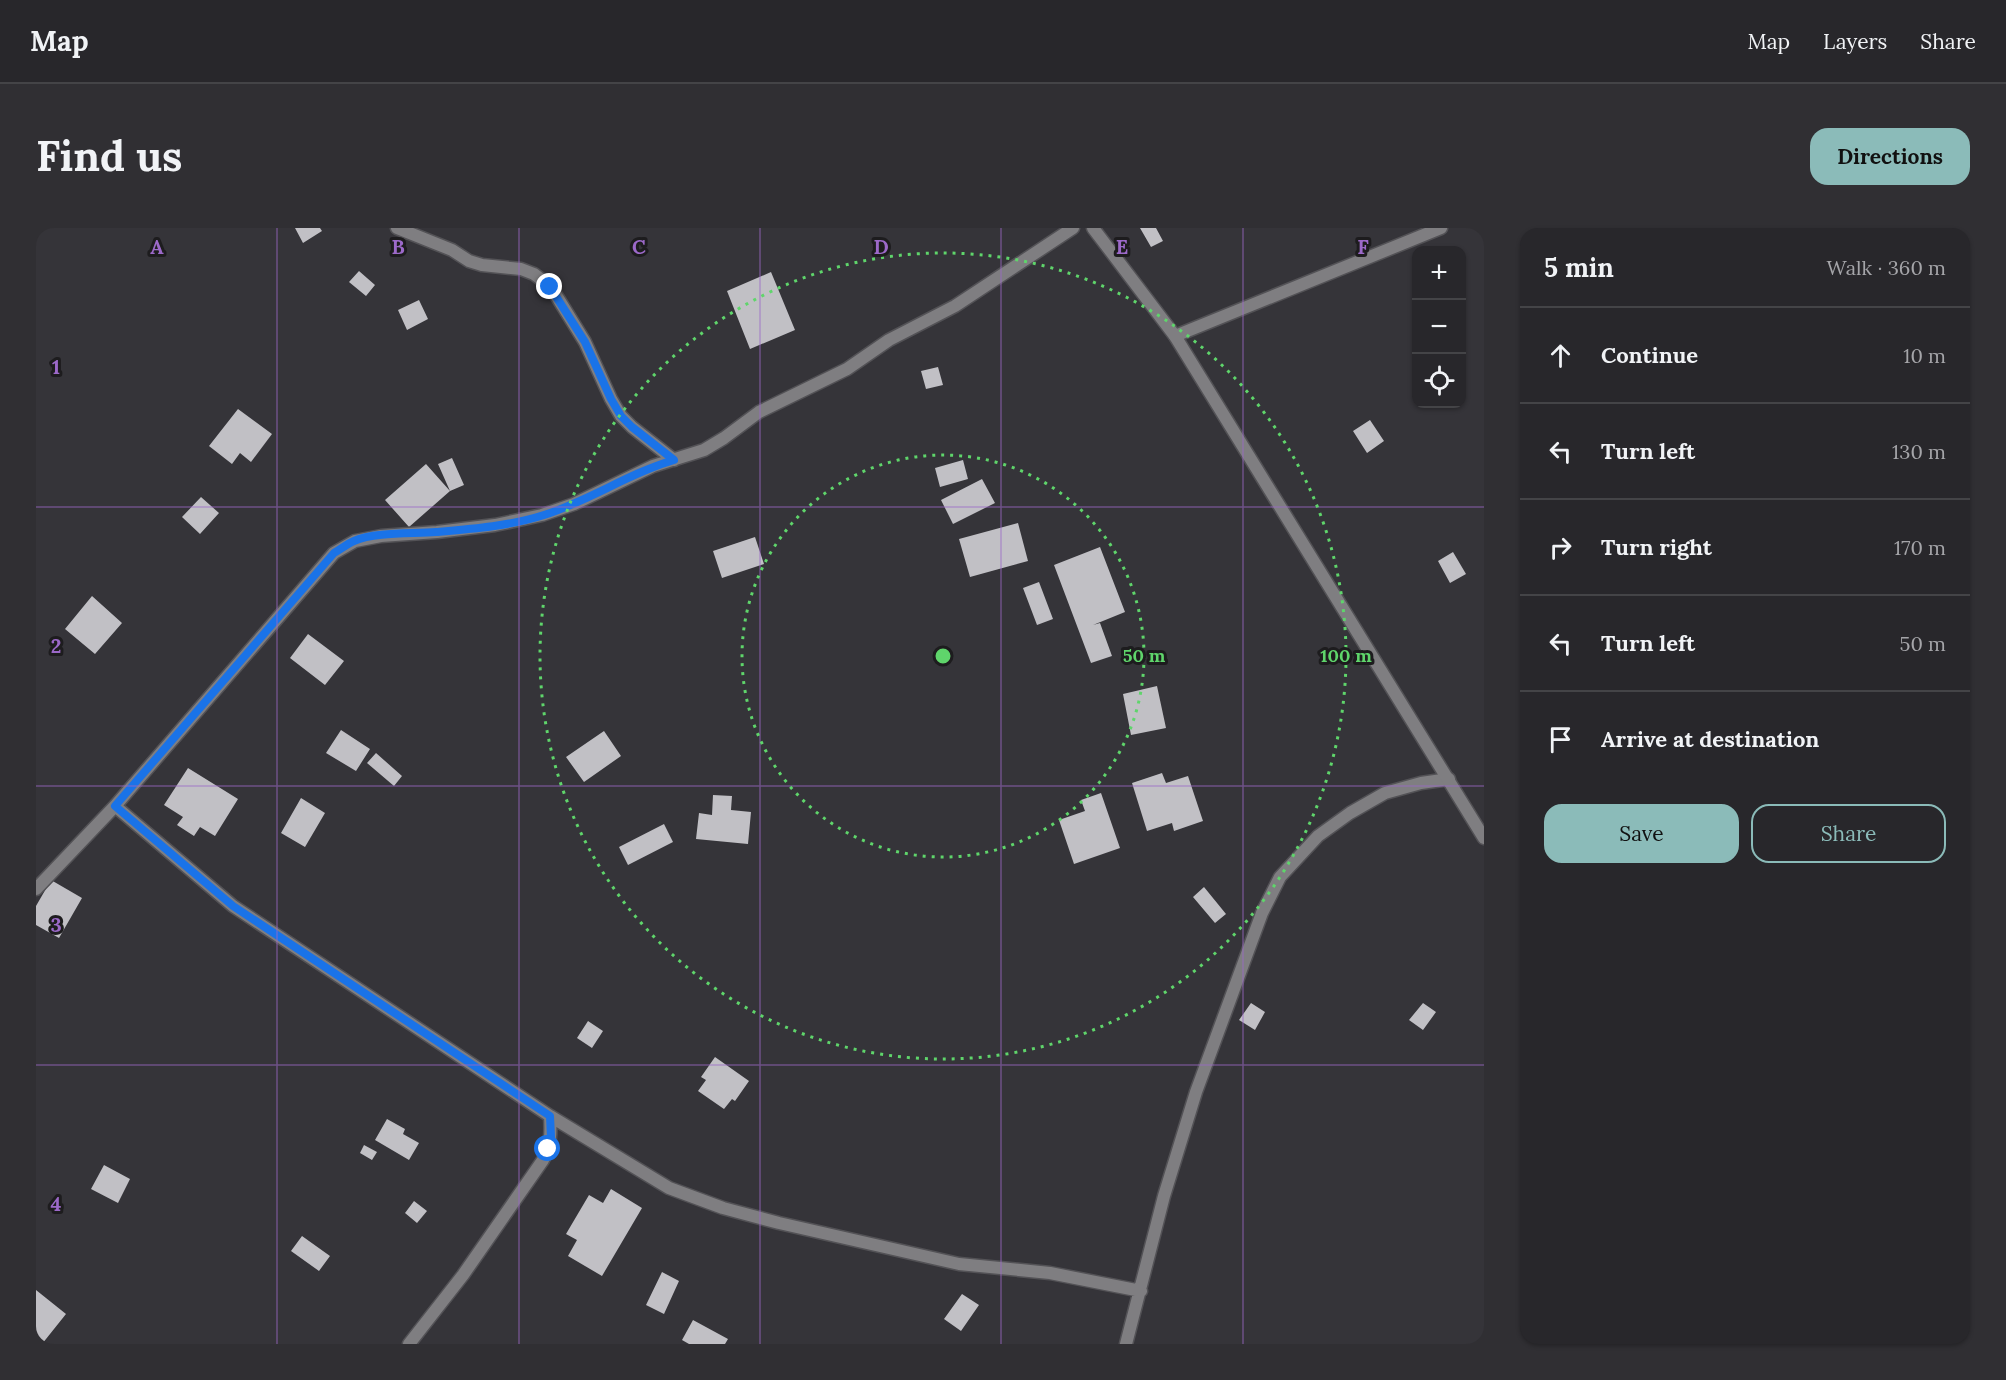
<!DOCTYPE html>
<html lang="en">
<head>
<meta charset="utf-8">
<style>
	:root { --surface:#28272b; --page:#302f33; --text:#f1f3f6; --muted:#a5a5a9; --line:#444447; --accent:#8bbbb9 }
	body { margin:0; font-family:Lora,serif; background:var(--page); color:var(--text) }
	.controls { position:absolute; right:18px; top:18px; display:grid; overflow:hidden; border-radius:12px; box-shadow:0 2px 4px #0004 }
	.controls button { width:54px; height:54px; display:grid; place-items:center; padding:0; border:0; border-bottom:2px solid var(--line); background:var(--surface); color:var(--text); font:30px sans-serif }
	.stop { position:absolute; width:18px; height:18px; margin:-14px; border:4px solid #1a73e8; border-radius:50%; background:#fff }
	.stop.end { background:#1a73e8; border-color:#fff; box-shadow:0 2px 6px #0008 }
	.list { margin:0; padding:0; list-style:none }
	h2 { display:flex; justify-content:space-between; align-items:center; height:78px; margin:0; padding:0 24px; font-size:26px }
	h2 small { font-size:20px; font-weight:400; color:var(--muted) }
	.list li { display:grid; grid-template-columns:39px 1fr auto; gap:18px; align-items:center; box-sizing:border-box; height:96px; padding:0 24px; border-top:2px solid var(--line) }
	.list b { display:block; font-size:22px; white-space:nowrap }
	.list em { font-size:20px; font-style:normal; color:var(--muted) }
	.actions { display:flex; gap:12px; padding:18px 24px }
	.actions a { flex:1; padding:14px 0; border:2px solid var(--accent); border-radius:18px; text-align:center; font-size:21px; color:var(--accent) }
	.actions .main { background:var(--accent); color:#111 }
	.icon { flex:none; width:33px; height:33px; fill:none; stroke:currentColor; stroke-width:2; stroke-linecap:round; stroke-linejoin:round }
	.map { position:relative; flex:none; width:1448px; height:1116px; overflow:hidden; border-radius:18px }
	header { display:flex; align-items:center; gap:36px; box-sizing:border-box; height:84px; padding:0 30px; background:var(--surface); border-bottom:2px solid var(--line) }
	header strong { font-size:28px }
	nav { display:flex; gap:33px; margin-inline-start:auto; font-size:21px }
	.intro { display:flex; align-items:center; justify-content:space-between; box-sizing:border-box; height:144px; padding:0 36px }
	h1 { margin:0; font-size:42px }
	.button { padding:15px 27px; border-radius:18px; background:var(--accent); color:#111; font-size:21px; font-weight:700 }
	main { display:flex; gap:36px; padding:0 36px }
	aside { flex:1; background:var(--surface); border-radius:18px; box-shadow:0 2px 4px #0004 }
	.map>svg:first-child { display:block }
	.building { fill:#c1c0c5 }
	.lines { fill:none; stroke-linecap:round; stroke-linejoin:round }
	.minor-casing { stroke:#535256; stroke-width:15 }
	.tertiary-casing { stroke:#535256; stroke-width:15 }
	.minor { stroke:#7f7e81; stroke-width:12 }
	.tertiary { stroke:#7f7e81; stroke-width:12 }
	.route { stroke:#1a73e8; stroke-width:8 }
	.grid { fill:none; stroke:#9c69c9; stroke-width:1.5; stroke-opacity:0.55 }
	.ring { fill:none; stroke:#5fd56b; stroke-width:3; stroke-dasharray:3 6 }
	.grid-label { font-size:20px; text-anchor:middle; font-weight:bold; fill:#9c69c9; stroke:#1d1c1e; stroke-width:6; stroke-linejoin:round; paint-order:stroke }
	.centre { fill:#5fd56b; stroke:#1d1c1e; stroke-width:3 }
	.ring-label { font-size:18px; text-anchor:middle; font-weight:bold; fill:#5fd56b; stroke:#1d1c1e; stroke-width:6; stroke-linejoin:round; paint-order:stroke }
</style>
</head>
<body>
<header>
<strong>Map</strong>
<nav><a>Map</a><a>Layers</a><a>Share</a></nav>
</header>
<div class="intro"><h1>Find us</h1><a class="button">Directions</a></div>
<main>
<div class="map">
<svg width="1448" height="1116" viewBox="0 0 1448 1116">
	<rect width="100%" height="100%" fill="#353439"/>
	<path class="building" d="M259,0H284L286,3L267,15Z
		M1104,0H1120L1127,13L1115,19Z
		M323,43L339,57L330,68L313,54Z
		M735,44L759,102L714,121L691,63Z
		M383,72L392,91L371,102L362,82Z
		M902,139L907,157L890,161L885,143Z
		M202,181L236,206L215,234L204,225L196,236L173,218Z
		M1334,192L1348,213L1331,225L1317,203Z
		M416,230L428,257L414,263L402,236Z
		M927,232L932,251L904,259L899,240Z
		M390,236L414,263L373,299L349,272Z
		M946,251L959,275L917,296L905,272Z
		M165,269L183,285L164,306L146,289Z
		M982,295L992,333L934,349L923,311Z
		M719,309L728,336L686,350L677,323Z
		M1064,319L1089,384L1057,397L1064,395L1076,428L1055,435L1018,337Z
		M1417,324L1430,346L1414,355L1402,333Z
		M1003,354L1017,391L1001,397L987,360Z
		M56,368L86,395L59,426L29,401Z
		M272,406L308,433L289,457L254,430Z
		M1121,458L1130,500L1095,507L1087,466Z
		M305,502L334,521L320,543L290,525Z
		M568,503L585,528L548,554L530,529Z
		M340,525L366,548L358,558L331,535Z
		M152,540L202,571L179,608L164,599L158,608L141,597L147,589L128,577Z
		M1126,545L1130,555L1152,548L1167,593L1138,603L1136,595L1111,603L1096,555Z
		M1065,565L1084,620L1038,636L1023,592L1049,583L1045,572Z
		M677,567L696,568L695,582L715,584L712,616L660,611L663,585L676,587Z
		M265,570L289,585L269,619L245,605Z
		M628,596L637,614L592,637L583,619Z
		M15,652L46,670L23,710L0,697V678Z
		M1168,659L1190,686L1179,695L1157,669Z
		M1215,775L1229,784L1219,802L1203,792Z
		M1387,775L1400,784L1387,802L1373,792Z
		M552,793L567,803L556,820L541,810Z
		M679,829L713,853L699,873L696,871L688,881L662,863L670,852L665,849Z
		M351,891L369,901L367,906L383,915L373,932L339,912Z
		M328,917L341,924L336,932L324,925Z
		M68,937L94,951L82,975L55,961Z
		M575,961L606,980L566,1048L532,1028L541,1012L530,1006L553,967L567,975Z
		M378,973L391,983L381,995L369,985Z
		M266,1008L294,1028L283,1043L255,1023Z
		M626,1044L643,1053L628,1086L610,1077Z
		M0,1062L30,1086L6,1116H0Z
		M926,1066L943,1077L925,1103L908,1091Z
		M657,1092L692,1111L689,1116H653L646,1112Z"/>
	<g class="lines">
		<defs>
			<path id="minor" d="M361,0L416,22L433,33L446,37L485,41L498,46L515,59L549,114L575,171L585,188L596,199L638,232
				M1139,108L1405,0
				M79,578L197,678L514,888L633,960L687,980L743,995L923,1036L1014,1045L1105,1063
				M0,661L79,578L298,325L319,313L345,308L401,304L459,297L506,287L538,276L617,238L668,222L688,210L723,184L811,141L853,112L919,78L1037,0
				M373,1116L427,1047L507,932C515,917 515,904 514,888
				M1090,1116L1128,968L1160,864L1226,685L1244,649L1282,608L1314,585L1349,565L1385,555L1413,551"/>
			<path id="tertiary" d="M1057,0L1139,108L1448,610"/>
		</defs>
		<use href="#minor" class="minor-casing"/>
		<use href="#tertiary" class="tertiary-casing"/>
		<use href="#minor" class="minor"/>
		<use href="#tertiary" class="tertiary"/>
	</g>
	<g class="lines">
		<path class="route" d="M512,921L515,909L514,888L197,678L79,578L298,325C305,321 311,316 318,313C339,304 376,306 400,304C435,301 474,298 508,287C553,273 593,245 638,232L596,199L585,188L575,171L549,114L514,59"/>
	</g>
	<path class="grid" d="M241,0V1116M483,0V1116M724,0V1116M965,0V1116M1207,0V1116M0,279H1448M0,558H1448M0,837H1448"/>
	<g class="ring">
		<circle cx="907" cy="428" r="201"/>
		<circle cx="907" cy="428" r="403"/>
	</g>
	<g class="grid-label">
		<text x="121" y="26">A</text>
		<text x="362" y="26">B</text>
		<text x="603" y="26">C</text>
		<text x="845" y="26">D</text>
		<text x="1086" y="26">E</text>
		<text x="1327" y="26">F</text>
		<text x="20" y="146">1</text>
		<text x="20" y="425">2</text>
		<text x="20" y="704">3</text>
		<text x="20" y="983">4</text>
	</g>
	<circle cx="907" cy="428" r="9" class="centre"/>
	<g class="ring-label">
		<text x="1108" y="434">50 m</text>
		<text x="1310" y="434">100 m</text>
	</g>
</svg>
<div class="controls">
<button>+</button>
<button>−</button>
<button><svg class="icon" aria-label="locate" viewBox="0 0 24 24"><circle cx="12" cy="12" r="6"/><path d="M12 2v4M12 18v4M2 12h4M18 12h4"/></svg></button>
</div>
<div class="stop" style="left:512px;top:921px"></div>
<div class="stop end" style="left:514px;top:59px"></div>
</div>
<aside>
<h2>5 min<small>Walk · 360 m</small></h2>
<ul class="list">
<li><svg class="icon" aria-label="ahead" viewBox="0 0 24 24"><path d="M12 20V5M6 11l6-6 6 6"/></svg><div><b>Continue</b></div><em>10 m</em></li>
<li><svg class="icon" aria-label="left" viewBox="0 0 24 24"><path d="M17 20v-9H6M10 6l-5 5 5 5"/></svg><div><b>Turn left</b></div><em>130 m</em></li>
<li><svg class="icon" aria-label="right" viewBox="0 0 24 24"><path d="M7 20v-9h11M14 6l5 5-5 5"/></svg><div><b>Turn right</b></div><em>170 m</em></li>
<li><svg class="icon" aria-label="left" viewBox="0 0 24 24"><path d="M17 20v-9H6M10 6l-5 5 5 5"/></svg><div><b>Turn left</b></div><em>50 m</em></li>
<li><svg class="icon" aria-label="arrive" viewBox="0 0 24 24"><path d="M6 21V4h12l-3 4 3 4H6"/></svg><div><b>Arrive at destination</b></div></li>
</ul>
<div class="actions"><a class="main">Save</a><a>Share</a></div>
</aside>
</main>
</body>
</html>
